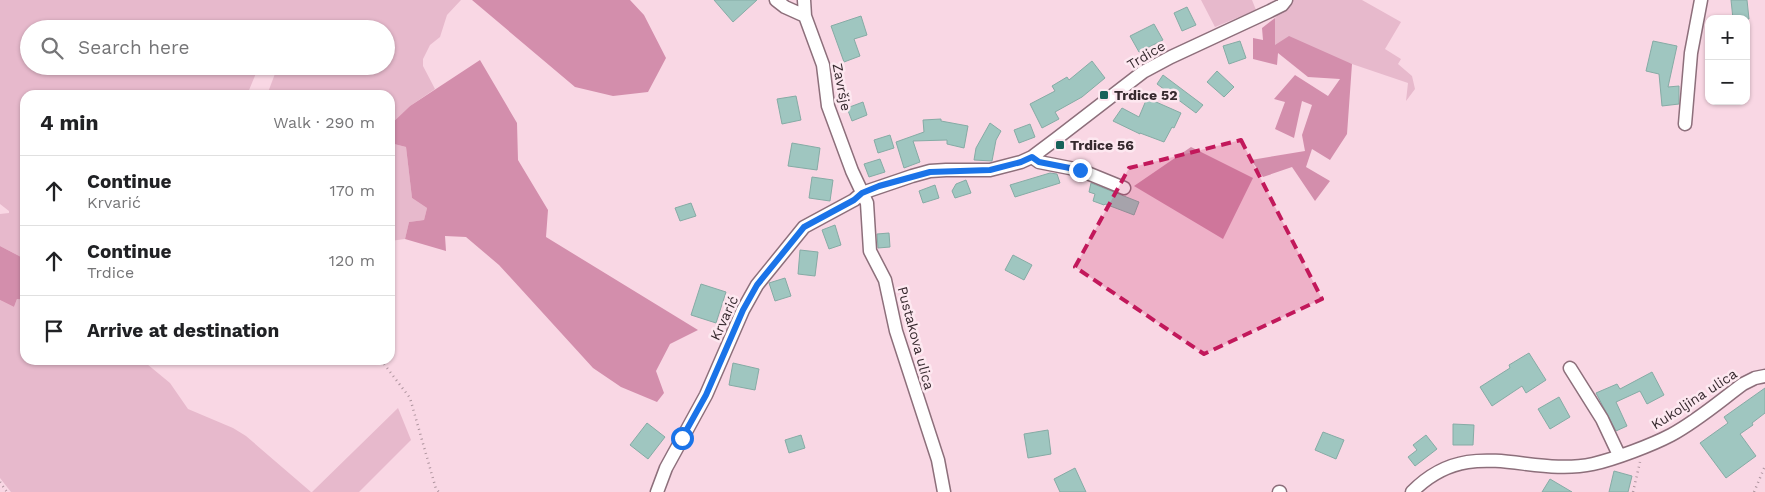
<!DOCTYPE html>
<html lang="en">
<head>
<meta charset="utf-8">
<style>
	:root { --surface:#fff; --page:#f2f2f2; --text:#202124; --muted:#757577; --line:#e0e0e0 }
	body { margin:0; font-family:"Work Sans",sans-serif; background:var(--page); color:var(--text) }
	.controls { position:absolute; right:15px; top:15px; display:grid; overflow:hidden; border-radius:10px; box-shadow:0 1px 4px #0004 }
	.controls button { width:45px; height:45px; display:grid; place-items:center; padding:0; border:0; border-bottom:1px solid var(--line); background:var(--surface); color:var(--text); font:25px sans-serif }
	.stop { position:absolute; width:15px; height:15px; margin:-11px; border:4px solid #1a73e8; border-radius:50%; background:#fff }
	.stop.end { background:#1a73e8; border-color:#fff; box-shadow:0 1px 5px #0008 }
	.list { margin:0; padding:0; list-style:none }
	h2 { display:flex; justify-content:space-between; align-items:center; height:65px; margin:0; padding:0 20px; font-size:21px }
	h2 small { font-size:16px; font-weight:400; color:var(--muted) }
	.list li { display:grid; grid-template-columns:32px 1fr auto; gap:15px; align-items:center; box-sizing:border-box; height:70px; padding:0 20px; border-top:1px solid var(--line) }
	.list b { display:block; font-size:19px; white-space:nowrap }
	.list p { margin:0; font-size:16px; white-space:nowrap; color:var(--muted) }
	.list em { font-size:16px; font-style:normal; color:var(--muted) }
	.icon { flex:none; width:28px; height:28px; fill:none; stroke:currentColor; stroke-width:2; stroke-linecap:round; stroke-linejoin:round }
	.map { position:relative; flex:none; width:1765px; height:492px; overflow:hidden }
	.search { position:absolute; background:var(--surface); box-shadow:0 1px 4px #0004; left:20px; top:20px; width:375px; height:55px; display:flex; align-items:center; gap:12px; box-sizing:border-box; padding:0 18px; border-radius:28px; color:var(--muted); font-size:19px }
	.panel { position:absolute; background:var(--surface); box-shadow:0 1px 4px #0004; left:20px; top:90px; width:375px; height:275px; border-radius:15px }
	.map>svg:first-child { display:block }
	.green { fill:#e7b9cc }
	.forest { fill:#d38eac }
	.building { fill:#9fc6c0; stroke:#86aba5 }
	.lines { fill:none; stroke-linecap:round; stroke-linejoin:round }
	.minor-casing { stroke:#8d6f7b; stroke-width:15 }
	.path { stroke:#ae949e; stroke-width:2.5; stroke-dasharray:1 4; stroke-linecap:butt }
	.minor { stroke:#fff; stroke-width:12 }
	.route { stroke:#1a73e8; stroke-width:6 }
	.marked { fill:#c2185b; fill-opacity:0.2; stroke:#c2185b; stroke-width:4; stroke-dasharray:10 6; stroke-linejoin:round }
	.poi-dot { fill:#17625a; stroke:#fde8f0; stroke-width:2 }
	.labels { text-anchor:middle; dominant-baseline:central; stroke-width:5; stroke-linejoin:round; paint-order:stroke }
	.street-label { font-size:14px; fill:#36292e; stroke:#fde8f0 }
	.poi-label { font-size:14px; font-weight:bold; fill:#36292e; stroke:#fde8f0; text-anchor:start }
</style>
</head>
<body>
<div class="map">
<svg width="1765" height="492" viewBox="0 0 1765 492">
	<rect width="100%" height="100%" fill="#f9d7e4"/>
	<path class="green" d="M0,0H461L447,15L440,37L430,45L423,59V66L435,89L410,106L390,125V95H267L276,71L266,66H386V29H29V66H259L247,95H25V262L23,258L0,246V214L9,213V211L0,204Z
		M1201,0H1252L1256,10L1215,27Z
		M1290,0H1362L1401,22L1385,49L1401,59L1398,64L1412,76L1415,89L1406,101L1408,83L1352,64L1275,46V18Z
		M390,143L406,147L412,198L427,208L424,220L409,222L405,239L390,241Z
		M17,299L25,300V360H125L137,361L147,364L170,383L188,409L233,428L246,436L311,492H11L0,478V300L14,307Z
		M398,408L411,440L359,492H312Z"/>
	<path class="forest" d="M472,0H630L644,15L666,58L648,92L613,96L575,87Z
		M1275,18V45L1289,36L1352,64L1347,134L1330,160L1312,149L1306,167L1330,181L1315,201L1292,167L1263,177L1251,160L1305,151L1302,135L1312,105L1302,101L1294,138L1275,129L1285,102L1274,99L1295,75L1328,96L1340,79L1308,77L1278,53L1277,65L1253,59V38L1263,40L1262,28Z
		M480,60L517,123L518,160L548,210L546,237L698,330L670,344L656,371L664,393L657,402L621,387L593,368L499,265L466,237L445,236L446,251L405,239L409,222L424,220L427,208L412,198L406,147L390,143V125L410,106Z
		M1191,147L1253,178L1223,239L1134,186Z
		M0,246L23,258L25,262V300L17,299L14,307L0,300Z"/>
	<path class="building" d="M714,0H757L733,22Z
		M1731,0H1747L1749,19H1733Z
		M1187,7L1196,25L1182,31L1174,13Z
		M861,16L867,35L854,39L860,56L844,62L831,26Z
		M1154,24L1163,40L1139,52L1130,36Z
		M1240,41L1246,58L1229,64L1223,46Z
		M1653,41L1677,46L1668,87L1679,86V104L1662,106L1659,74L1646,71Z
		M1092,61L1105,78L1082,97L1055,112L1059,119L1042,128L1030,104L1055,91L1052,86L1067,77L1069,80Z
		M1217,71L1234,87L1224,97L1207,82Z
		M1163,75L1203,105L1196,113L1157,84Z
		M796,96L801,120L782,124L777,99Z
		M1147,98L1181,113L1174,128L1172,127L1164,142L1140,133V134L1113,121L1122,108L1139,117Z
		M863,102L867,115L852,121L847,108Z
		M941,119V121L968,126L964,148L947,144V140L913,141L920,162L904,168L896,142L924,132L923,120Z
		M990,123L1001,131L996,140L992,161L974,160L976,148Z
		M1030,124L1035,137L1019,143L1014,130Z
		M890,135L894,148L878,153L874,140Z
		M792,143L820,148L817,170L788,166Z
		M880,159L885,172L869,177L864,164Z
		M1050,173L1057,174L1060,183L1015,197L1010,185Z
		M812,177L833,180L830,201L809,198Z
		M966,180L971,193L955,198L952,191L956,184Z
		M1091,183L1139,202L1134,215L1105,204L1104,205L1093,201L1095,194L1089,192Z
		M935,185L939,198L923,203L919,191Z
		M691,203L696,216L680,221L675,208Z
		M835,225L841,245L829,249L822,230Z
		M889,233L890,247L878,248L877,234Z
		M800,250L818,252L815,276L798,274Z
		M1013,255L1032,265L1024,280L1005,270Z
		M785,278L791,296L775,301L769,283Z
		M701,284L726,292L716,323L691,315Z
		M1529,353L1546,380L1526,393L1522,386L1492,406L1480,387L1510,368L1509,365Z
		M733,363L759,369L755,390L729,385Z
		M1652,372L1664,395L1647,404L1640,391L1616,402L1627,426L1616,431L1596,393L1617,384L1620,389Z
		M1765,388V413L1752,423L1753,425L1740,434L1756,456L1726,478L1700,443L1728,423L1724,417Z
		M1559,397L1570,417L1550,429L1538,409Z
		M647,423L665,437L648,459L630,445Z
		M1453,424L1474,425L1473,445H1453Z
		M1048,430L1051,454L1028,458L1024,434Z
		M1323,432L1344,440L1336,459L1315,450Z
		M801,435L805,448L789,453L785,440Z
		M1426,435L1437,449L1415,466L1408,457L1417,450L1413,445Z
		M1075,468L1086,492H1060L1054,479Z
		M1614,471L1632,476L1628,492H1609Z
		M1550,479L1572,492H1542Z"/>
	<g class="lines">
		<defs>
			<path id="minor" d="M776,0L785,7L805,16
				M804,0L805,16L823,65L828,106L852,171L867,203L870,251L885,280L896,331L938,460L944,492
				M1685,124L1691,53L1701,0
				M1032,157L1039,162L1080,170L1124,188
				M1570,368L1602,419L1619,455
				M657,492L666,468L706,395L743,310L757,285L804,227L854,200L862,193L912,176L930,171L946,170H990L1021,162L1032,157L1056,139L1143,72L1171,57L1270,11L1282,5L1286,0
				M1279,492H1280
				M1412,492C1470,433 1528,478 1593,464C1615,459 1652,445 1671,435C1697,421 1720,401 1743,384L1755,378L1765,376"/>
		</defs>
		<use href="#minor" class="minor-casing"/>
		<path class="path" d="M381,360L410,398L436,489L439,492
			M0,482L7,492
			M1633,492L1640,462
			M1754,492L1765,466"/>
		<use href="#minor" class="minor"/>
	</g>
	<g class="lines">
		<path class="route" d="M682,438L706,395L743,310L757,285L804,227L854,200L862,193L879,186L930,172L990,170L1021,162L1032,157L1039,162L1080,170"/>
	</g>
	<path class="marked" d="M1241,140L1322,299L1204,354L1075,267L1129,168Z"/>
	<g class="poi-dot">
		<rect x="1099" y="90" width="10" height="10" rx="2.5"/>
		<rect x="1055" y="140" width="10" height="10" rx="2.5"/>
	</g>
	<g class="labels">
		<g class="street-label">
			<text transform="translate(1146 55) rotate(-31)">Trdice</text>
			<text transform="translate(842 87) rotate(79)">Završje</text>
			<text transform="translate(724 318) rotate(-65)">Krvarić</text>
			<text transform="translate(916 338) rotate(75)">Pustakova ulica</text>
			<text transform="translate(1694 399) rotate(-33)">Kukoljina ulica</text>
		</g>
		<g class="poi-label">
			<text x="1114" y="95">Trdice 52</text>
			<text x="1070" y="145">Trdice 56</text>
		</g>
	</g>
</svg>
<div class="controls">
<button>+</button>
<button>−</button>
</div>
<div class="stop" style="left:682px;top:438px"></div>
<div class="stop end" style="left:1080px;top:170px"></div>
<div class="search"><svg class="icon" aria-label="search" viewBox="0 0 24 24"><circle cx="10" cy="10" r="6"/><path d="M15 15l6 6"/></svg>Search here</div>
<section class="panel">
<h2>4 min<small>Walk · 290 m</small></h2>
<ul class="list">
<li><svg class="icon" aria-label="ahead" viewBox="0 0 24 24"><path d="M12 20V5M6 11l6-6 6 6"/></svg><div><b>Continue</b><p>Krvarić</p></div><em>170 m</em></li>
<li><svg class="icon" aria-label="ahead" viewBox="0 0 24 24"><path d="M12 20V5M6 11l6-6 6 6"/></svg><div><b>Continue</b><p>Trdice</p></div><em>120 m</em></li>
<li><svg class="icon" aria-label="arrive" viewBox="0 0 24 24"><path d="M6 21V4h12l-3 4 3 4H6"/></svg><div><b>Arrive at destination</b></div></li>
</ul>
</section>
</div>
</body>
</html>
